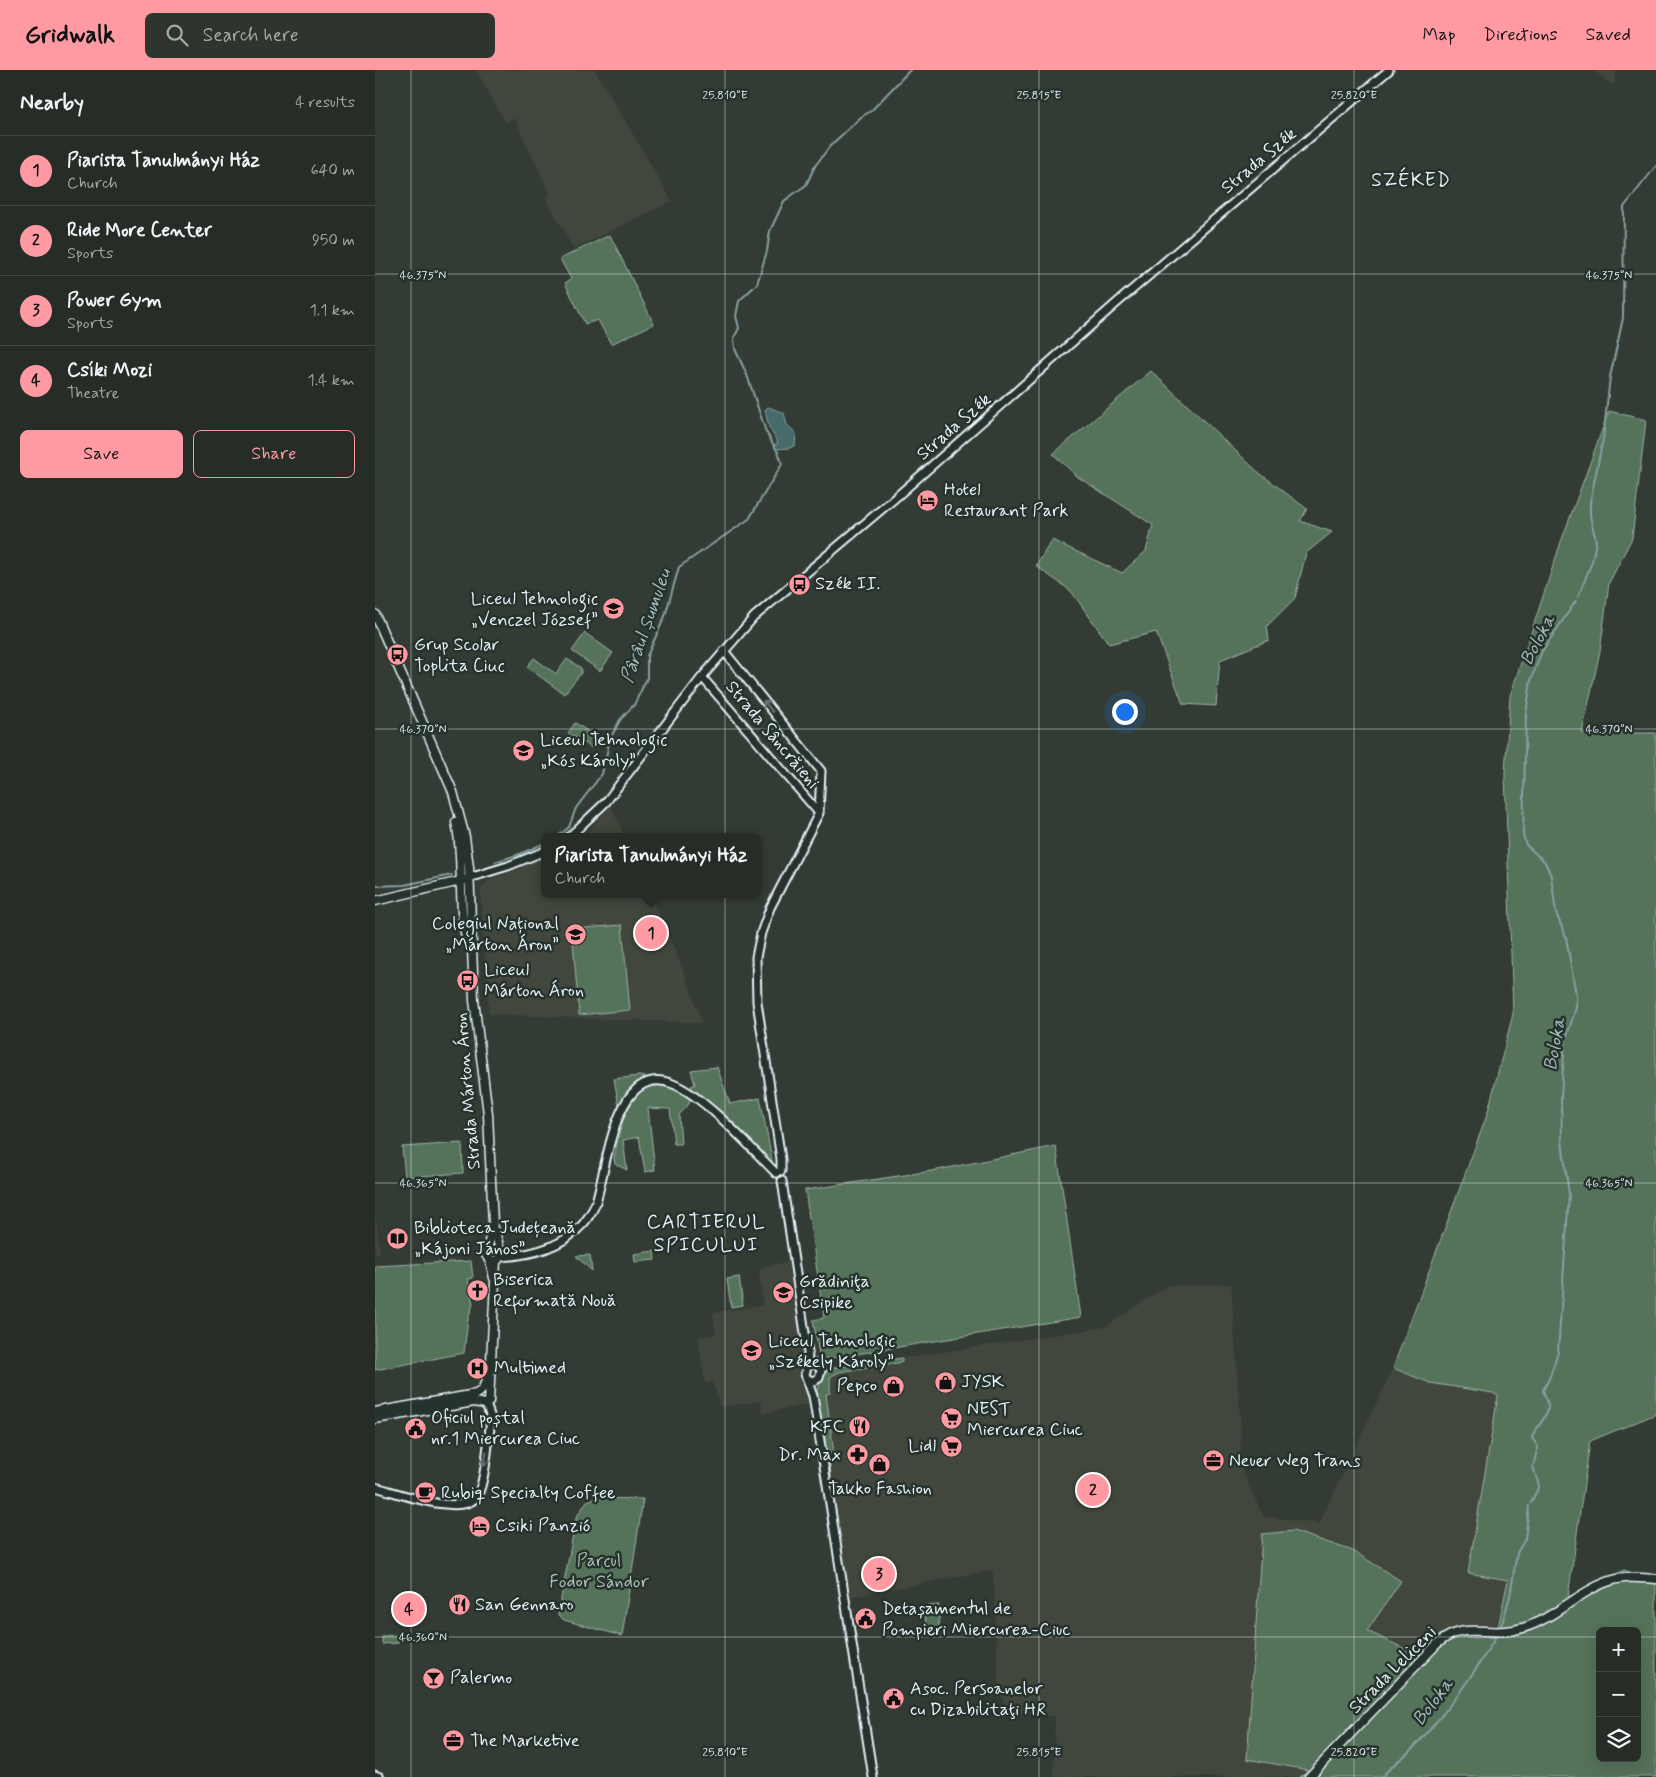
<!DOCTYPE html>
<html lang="en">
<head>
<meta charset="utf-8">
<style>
	:root { --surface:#262d27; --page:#2e352f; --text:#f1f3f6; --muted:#a4a8a7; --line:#424944; --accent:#ff9aa2 }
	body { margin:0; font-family:Mynerve,sans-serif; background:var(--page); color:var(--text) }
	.controls { position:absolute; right:15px; bottom:15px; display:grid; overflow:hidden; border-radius:8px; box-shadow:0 5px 20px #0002 }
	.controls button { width:45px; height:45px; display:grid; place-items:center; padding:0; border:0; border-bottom:1px solid var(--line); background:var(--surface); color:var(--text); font:25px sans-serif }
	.you { position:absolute; left:749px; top:641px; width:18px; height:18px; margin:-12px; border:4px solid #fff; border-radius:50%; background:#1a73e8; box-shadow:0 0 0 8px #1a73e833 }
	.badge { display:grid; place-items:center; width:32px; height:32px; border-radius:50%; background:var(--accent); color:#111; font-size:16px; font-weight:700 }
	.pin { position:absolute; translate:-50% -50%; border:2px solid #fff; box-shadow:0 1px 5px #0006 }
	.popup { position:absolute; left:166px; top:763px; width:220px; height:65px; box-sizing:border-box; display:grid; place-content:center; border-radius:8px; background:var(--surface); filter:drop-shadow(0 1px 4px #0005); font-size:16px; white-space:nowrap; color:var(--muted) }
	.popup b { font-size:19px; color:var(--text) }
	.popup::after { content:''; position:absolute; left:50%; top:100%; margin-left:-10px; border:10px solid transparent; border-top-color:var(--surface) }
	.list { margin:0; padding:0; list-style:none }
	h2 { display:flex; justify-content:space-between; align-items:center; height:65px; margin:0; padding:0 20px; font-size:21px }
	h2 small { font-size:16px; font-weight:400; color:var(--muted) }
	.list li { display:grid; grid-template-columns:32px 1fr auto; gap:15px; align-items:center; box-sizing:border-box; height:70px; padding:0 20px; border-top:1px solid var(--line) }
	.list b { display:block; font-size:19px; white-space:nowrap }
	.list p { margin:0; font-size:16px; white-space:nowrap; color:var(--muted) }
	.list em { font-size:16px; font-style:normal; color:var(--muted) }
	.actions { display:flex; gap:10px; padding:15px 20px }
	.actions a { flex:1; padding:11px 0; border:1px solid var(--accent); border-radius:8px; text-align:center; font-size:18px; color:var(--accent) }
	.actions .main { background:var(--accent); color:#111 }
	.icon { flex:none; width:28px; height:28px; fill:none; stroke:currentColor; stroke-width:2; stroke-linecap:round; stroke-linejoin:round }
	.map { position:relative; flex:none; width:1281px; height:1707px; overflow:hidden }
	header { display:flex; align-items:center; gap:30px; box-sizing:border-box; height:70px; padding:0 25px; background:var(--accent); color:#111 }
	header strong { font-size:24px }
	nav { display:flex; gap:28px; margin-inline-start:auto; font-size:18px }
	.search { width:350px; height:45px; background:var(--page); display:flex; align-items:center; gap:12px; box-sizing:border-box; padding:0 18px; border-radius:8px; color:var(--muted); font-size:19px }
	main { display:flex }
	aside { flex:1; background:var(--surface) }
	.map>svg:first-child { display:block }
	.built { fill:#42473c }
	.green { fill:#54725a; stroke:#9eb2a9; fill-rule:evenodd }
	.water { fill:#466a6a; stroke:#87a0a3 }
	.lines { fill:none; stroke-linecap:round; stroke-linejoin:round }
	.stream { stroke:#87a0a3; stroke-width:2 }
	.tertiary-casing { stroke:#e8f1f8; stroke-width:11 }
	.secondary-casing { stroke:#e8f1f8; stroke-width:11 }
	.tertiary { stroke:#26332d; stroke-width:7 }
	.secondary { stroke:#26332d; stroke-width:8 }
	.oneway { stroke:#6a7674 }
	.ticks { fill:none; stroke:#e8f1f8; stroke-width:1; stroke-opacity:0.45 }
	.labels { text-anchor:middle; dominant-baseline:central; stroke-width:5; stroke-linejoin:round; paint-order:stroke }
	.street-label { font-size:18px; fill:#e8f1f8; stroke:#26332d }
	.poi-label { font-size:18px; fill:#e8f1f8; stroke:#26332d; text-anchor:start }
	.park-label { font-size:18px; fill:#adbeb9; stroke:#26332d }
	.neighbourhood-label { font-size:19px; letter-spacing:1px; fill:#e8f1f8; stroke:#26332d }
	.water-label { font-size:19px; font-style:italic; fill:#a7bbbf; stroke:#26332d }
	.quarter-label { font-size:20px; letter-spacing:1px; fill:#e8f1f8; stroke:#26332d }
	.ticks-label { font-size:12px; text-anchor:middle; fill:#e8f1f8; stroke:#26332d; stroke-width:5; stroke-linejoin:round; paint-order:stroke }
</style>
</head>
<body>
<header>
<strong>Gridwalk</strong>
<div class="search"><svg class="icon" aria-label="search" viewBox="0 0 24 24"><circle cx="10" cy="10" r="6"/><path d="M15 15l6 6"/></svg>Search here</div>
<nav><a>Map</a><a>Directions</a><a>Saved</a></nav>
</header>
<main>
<aside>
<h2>Nearby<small>4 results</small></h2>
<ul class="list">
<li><span class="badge">1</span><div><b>Piarista Tanulmányi Ház</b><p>Church</p></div><em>640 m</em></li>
<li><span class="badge">2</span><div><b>Ride More Center</b><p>Sports</p></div><em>950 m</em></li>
<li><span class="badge">3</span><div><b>Power Gym</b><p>Sports</p></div><em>1.1 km</em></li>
<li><span class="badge">4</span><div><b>Csíki Mozi</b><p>Theatre</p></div><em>1.4 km</em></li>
</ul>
<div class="actions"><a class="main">Save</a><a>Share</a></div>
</aside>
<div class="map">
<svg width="1281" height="1707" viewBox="0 0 1281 1707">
	<rect width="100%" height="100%" fill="#333c34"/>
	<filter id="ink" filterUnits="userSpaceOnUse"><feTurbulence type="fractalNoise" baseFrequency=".02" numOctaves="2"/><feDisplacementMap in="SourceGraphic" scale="10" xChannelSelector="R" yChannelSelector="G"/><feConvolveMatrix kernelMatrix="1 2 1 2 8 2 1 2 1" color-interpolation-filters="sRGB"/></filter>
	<g filter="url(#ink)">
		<path class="built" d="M101,0H220L297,131L199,179L170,127L175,124L139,48L130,52Z
			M1219,0H1241L1239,16L1231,11Z
			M235,734L250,767H205L219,755Z
			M170,787V824H275L308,899L327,953L114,944L105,820L113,811Z
			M0,1142L5,1181L0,1184Z
			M416,1192L434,1334L388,1343L386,1331L345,1337L338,1312L330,1313L323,1267L341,1264L338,1243L388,1235L384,1202L389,1196Z
			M856,1214L866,1359L865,1396L888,1446L944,1454L1018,1298L1055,1313L1118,1323L1123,1326L1094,1503L1133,1510L1121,1567L1094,1568L1074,1560L1043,1585L992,1561L1025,1511L978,1481L918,1461L933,1700L925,1707H679L680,1646L633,1642L624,1621L618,1500L473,1527L463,1476L442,1317L452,1300L730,1257L791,1216Z"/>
		<path class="green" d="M235,165L279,254L236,274L223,250L210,254L190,213L196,209L185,189Z
			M776,301L883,402L932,439L925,451L957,462L931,483L920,528L892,556L894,570L845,590L841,636L808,634L781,562L734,574L696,521L661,496L677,470L747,503L771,481L778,455L703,407L678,384Z
			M1234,341L1271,350L1257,468L1234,513L1225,581L1207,663H1281V1344L1215,1371L1193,1527L1249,1500L1281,1512V1707H925L933,1700L872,1689L887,1464L918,1461L978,1481L1026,1511L992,1561L1043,1585L1074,1560L1094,1568L1121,1567L1133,1510L1093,1503L1123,1326L1118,1323L1055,1313L1018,1298L1112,1045L1138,944L1130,703L1135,626L1186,472ZM1225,1561H1262V1688H1225Z
			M210,563L238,583L225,601L197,581Z
			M159,588L181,604L192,589L206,598V603L189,624L152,597Z
			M200,653L223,668L217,678L193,663Z
			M247,855L255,940L204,945L197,859Z
			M342,997L355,1034L385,1028L398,1095L378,1077L345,1042L318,1020L316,1016L320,1015L316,1000Z
			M264,1006L277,1008L259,1018L244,1036L239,1009Z
			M287,1014L301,1019L315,1028L314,1034L304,1045L306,1074H299L295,1039L273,1038L280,1100L270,1102L264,1067L248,1070L252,1100L240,1094L239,1087C246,1058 250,1017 287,1014Z
			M87,1073L88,1103L30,1107L27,1077Z
			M681,1076L706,1247L445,1290L438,1250L449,1248L430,1120L563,1100Z
			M279,1181L280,1190L260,1192L259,1184Z
			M215,1185L217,1201L201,1186Z
			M96,1191L98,1208L93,1209L98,1234L93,1249L89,1283L0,1300V1196Z
			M364,1207L368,1235L356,1237L352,1209Z
			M527,1288V1291L522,1293L464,1302L455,1307V1323L451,1324L459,1383L454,1384L456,1406L453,1408L439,1326L450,1302L458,1298Z
			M220,1428L268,1429L247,1566L189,1550L183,1545L201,1448L212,1431Z
			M564,1535V1561H551L550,1536Z
			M22,1565L23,1573L7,1574V1566Z"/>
		<path class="water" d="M393,337L409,343L412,355L421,363L420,375L415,378L401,379L399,375L403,373L394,357L390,340Z"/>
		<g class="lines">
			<path class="stream" d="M1203,527L1217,492L1221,471L1215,446V432L1228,369L1235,307L1248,248L1249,137L1281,96
				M182,767L194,757L201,738L227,704L235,669L245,650L259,635L272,608V586L290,546L304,497L374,449L407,394L404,384L391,362L372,305L360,279L359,268L364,258L361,246L364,231L382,214L392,181L395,161L409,131L431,115L440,96L455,76L486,47L496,41L535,0
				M120,792L145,784L170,773
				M0,816L29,815L77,805
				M1156,1433L1164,1416L1158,1397L1163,1377L1157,1368C1160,1357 1174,1347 1173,1335C1173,1331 1169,1325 1168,1320L1174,1309L1183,1282L1194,1125L1187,1071L1186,1025L1190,971L1201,938V925L1191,867L1181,843L1176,806L1170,792L1151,775L1148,765L1151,644L1156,610L1167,581L1201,531
				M1126,1557L1135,1526L1142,1483L1150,1469L1154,1436
				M1007,1707C1017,1694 1030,1687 1041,1675C1071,1643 1098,1605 1121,1567"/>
			<defs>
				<path id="tertiary" d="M349,581L446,701L444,743L395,838L386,863L381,887L382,932L406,1089V1101
					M327,607L444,743
					M194,767L231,732L327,607L379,547L520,428L744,231L1014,0
					M94,808L133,796L170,781
					M407,1111L433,1283L432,1296
					M126,1187C156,1185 187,1178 208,1154C213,1148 217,1142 220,1135C232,1101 239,990 298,1014C329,1026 376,1078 401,1103
					M433,1309L438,1311L444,1308L446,1301C444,1295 439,1292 433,1295L430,1304L438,1326L498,1707
					M0,1417C21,1422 89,1448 102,1426C110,1413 113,1374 115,1357L116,1348L111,1334
					M0,1705L5,1707"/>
				<path id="secondary" d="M0,544L78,722L90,767L94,797L99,930L113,1044L118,1154L111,1185L115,1191L119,1208
					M81,752C90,792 81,835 93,875
					M0,831L90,810
					M116,1191L123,1190L126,1184L120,1161
					M0,1342L101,1324L107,1320L114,1304
					M0,1349L99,1332L110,1334L114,1332L121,1191
					M934,1707L1062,1574C1089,1551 1108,1566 1139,1560C1175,1554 1201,1522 1235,1511C1250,1506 1266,1508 1281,1509"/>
			</defs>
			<use href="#tertiary" class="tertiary-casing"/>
			<use href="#secondary" class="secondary-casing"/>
			<use href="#tertiary" class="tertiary"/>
			<use href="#secondary" class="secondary"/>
		</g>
		<defs><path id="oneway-shaft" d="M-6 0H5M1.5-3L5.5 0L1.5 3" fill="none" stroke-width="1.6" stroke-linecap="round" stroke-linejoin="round" transform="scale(1.25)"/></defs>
		<g class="oneway">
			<use href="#oneway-shaft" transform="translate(393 636) rotate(-129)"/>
			<use href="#oneway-shaft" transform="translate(110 1389) rotate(100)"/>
		</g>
	</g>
	<path class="ticks" d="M36,0V1707M350,0V1707M664,0V1707M979,0V1707M0,204H1281M0,659H1281M0,1113H1281M0,1567H1225M1262,1567H1281"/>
	<defs>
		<symbol id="hotel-disc" viewBox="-11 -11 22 22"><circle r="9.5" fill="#ff9aa2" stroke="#26332d"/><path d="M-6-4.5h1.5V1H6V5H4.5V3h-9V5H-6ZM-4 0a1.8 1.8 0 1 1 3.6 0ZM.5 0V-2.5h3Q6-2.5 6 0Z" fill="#111"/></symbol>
		<symbol id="bus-disc" viewBox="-11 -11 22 22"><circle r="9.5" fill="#ff9aa2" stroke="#26332d"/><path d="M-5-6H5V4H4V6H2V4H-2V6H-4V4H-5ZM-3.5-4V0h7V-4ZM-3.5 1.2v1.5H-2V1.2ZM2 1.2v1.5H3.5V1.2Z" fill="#111"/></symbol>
		<symbol id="school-disc" viewBox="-11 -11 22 22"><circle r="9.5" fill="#ff9aa2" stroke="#26332d"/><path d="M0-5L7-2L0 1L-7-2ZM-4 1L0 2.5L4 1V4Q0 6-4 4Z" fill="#111"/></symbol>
		<symbol id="library-disc" viewBox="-11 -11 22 22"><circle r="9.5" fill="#ff9aa2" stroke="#26332d"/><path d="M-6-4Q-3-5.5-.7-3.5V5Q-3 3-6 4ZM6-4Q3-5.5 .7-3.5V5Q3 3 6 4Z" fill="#111"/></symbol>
		<symbol id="church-disc" viewBox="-11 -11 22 22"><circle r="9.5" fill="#ff9aa2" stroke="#26332d"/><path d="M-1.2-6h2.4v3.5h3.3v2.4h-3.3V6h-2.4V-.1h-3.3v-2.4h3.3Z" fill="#111"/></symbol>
		<symbol id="hospital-disc" viewBox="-11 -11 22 22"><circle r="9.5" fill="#ff9aa2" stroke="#26332d"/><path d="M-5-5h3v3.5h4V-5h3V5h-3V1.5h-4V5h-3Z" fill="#111"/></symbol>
		<symbol id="shop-disc" viewBox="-11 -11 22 22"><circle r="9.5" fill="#ff9aa2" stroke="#26332d"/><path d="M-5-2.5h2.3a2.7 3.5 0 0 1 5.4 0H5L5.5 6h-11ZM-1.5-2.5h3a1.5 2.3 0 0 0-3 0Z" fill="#111"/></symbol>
		<symbol id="supermarket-disc" viewBox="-11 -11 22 22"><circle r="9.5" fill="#ff9aa2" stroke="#26332d"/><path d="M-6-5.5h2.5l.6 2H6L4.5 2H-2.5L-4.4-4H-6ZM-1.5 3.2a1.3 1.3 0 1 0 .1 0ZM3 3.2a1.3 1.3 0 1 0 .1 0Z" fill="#111"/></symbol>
		<symbol id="restaurant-disc" viewBox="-11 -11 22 22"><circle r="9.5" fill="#ff9aa2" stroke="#26332d"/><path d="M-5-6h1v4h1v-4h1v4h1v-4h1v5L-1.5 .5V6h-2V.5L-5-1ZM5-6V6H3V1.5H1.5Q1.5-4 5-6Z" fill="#111"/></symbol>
		<symbol id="civic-disc" viewBox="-11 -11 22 22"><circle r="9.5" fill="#ff9aa2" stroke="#26332d"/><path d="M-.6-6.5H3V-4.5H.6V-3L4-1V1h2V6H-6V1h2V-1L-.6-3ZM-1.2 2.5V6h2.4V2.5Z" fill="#111"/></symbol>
		<symbol id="pharmacy-disc" viewBox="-11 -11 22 22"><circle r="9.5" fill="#ff9aa2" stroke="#26332d"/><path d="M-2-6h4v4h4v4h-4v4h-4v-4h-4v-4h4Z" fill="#111"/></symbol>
		<symbol id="office-disc" viewBox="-11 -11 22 22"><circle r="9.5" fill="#ff9aa2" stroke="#26332d"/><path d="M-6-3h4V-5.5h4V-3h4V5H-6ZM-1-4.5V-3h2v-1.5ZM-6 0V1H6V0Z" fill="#111"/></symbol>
		<symbol id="cafe-disc" viewBox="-11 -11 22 22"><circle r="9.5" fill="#ff9aa2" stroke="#26332d"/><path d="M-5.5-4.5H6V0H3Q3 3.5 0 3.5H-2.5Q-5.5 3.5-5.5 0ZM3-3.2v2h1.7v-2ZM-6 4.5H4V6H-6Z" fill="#111"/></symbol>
		<symbol id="bar-disc" viewBox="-11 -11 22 22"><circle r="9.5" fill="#ff9aa2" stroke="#26332d"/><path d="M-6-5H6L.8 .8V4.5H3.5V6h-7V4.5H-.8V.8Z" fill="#111"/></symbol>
	</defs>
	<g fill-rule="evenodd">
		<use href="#hotel-disc" x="540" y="418" width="25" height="25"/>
		<use href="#bus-disc" x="412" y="502" width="25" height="25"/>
		<use href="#school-disc" x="226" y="526" width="25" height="25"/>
		<use href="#bus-disc" x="10" y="572" width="25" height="25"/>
		<use href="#school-disc" x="136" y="668" width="25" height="25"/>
		<use href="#school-disc" x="188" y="852" width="25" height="25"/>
		<use href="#bus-disc" x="80" y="898" width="25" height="25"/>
		<use href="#library-disc" x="10" y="1156" width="25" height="25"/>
		<use href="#church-disc" x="90" y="1208" width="25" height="25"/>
		<use href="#school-disc" x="396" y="1210" width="25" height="25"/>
		<use href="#school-disc" x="364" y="1268" width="25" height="25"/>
		<use href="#hospital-disc" x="90" y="1286" width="25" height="25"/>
		<use href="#shop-disc" x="558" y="1300" width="25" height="25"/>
		<use href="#shop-disc" x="506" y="1304" width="25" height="25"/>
		<use href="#supermarket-disc" x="564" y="1336" width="25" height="25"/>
		<use href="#restaurant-disc" x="472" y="1344" width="25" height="25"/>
		<use href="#civic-disc" x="28" y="1346" width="25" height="25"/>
		<use href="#supermarket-disc" x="564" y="1364" width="25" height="25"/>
		<use href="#pharmacy-disc" x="470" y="1372" width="25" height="25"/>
		<use href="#office-disc" x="826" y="1378" width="25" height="25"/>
		<use href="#shop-disc" x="492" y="1382" width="25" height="25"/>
		<use href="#cafe-disc" x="38" y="1410" width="25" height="25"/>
		<use href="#hotel-disc" x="92" y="1444" width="25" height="25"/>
		<use href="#restaurant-disc" x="72" y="1522" width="25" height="25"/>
		<use href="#civic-disc" x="478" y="1536" width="25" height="25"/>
		<use href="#bar-disc" x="46" y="1596" width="25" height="25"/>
		<use href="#civic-disc" x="506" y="1616" width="25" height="25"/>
		<use href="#office-disc" x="66" y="1658" width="25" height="25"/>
	</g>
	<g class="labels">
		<g class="street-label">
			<text transform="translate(884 91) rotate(-40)">Strada Szék</text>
			<text transform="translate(579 357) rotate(-41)">Strada Szék</text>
			<text transform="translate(397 665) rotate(50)">Strada Sâncrăieni</text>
			<text transform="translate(93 1021) rotate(-95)">Strada Márton Áron</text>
			<text transform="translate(1018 1600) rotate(-45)">Strada Leliceni</text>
		</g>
		<g class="poi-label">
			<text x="569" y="420">Hotel<tspan x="569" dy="21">Restaurant Park</tspan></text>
			<text x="440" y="514">Szék II.</text>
			<text x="223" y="529" text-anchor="end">Liceul Tehnologic<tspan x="223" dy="21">„Venczel József”</tspan></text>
			<text x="39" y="575">Grup Scolar<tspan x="39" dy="21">Toplita Ciuc</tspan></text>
			<text x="165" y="670">Liceul Tehnologic<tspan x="165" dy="21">„Kós Károly”</tspan></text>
			<text x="184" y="854" text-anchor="end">Colegiul Național<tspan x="184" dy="21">„Márton Áron”</tspan></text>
			<text x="109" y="900">Liceul<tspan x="109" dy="21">Márton Áron</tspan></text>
			<text x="39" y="1158">Biblioteca Județeană<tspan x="39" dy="21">„Kájoni János”</tspan></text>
			<text x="118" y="1210">Biserica<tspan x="118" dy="21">Reformată Nouă</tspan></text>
			<text x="424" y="1212">Grădiniţa<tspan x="424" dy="21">Csipike</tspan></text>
			<text x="393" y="1271">Liceul Tehnologic<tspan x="393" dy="21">„Székely Károly”</tspan></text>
			<text x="119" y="1298">Multimed</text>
			<text x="586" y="1312">JYSK</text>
			<text x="502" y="1316" text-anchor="end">Pepco</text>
			<text x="592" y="1339">NEST<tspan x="592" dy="21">Miercurea Ciuc</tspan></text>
			<text x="56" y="1348">Oficiul poștal<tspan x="56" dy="21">nr.1 Miercurea Ciuc</tspan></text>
			<text x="469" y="1357" text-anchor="end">KFC</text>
			<text x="561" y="1376" text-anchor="end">Lidl</text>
			<text x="466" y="1385" text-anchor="end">Dr. Max</text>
			<text x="854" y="1391">Neuer Weg Trans</text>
			<text x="505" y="1419" text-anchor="middle">Takko Fashion</text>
			<text x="66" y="1423">Rubiq Specialty Coffee</text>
			<text x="120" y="1456">Csiki Panzió</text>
			<text x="100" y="1535">San Gennaro</text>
			<text x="507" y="1539">Detașamentul de<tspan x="507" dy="21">Pompieri Miercurea-Ciuc</tspan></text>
			<text x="75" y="1608">Palermo</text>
			<text x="535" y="1619">Asoc. Persoanelor<tspan x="535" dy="21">cu Dizabilitaţi HR</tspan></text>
			<text x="95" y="1671">The Marketive</text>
		</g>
		<g class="park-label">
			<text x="224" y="1491">Parcul<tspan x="224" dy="21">Fodor Sándor</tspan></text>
		</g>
		<g class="neighbourhood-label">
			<text x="1036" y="110">SZÉKED</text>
		</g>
		<g class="water-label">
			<text transform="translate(271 556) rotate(-71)">Pârâul Șumuleu</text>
			<text transform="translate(1163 570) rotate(-62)">Boloka</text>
			<text transform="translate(1180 974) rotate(-80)">Boloka</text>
			<text transform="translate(1058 1632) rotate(-52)">Boloka</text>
		</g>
		<g class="quarter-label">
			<text x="331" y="1152">CARTIERUL<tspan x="331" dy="23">SPICULUI</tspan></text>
		</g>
	</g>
	<g class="ticks-label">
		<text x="350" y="29">25.810°E</text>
		<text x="664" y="29">25.815°E</text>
		<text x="979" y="29">25.820°E</text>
		<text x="48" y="209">46.375°N</text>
		<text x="1234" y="209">46.375°N</text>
		<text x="48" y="663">46.370°N</text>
		<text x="1234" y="663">46.370°N</text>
		<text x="48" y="1117">46.365°N</text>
		<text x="1234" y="1117">46.365°N</text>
		<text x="48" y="1571">46.360°N</text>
		<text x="350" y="1686">25.810°E</text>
		<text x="664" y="1686">25.815°E</text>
		<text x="979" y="1686">25.820°E</text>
	</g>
</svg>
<div class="controls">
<button>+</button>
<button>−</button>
<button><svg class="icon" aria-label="layers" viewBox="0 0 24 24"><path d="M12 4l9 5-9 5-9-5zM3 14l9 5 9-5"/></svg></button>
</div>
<div class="you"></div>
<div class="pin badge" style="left:276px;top:863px">1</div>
<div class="popup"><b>Piarista Tanulmányi Ház</b>Church</div>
<div class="pin badge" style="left:718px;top:1420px">2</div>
<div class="pin badge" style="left:504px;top:1504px">3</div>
<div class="pin badge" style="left:34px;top:1539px">4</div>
</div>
</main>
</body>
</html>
